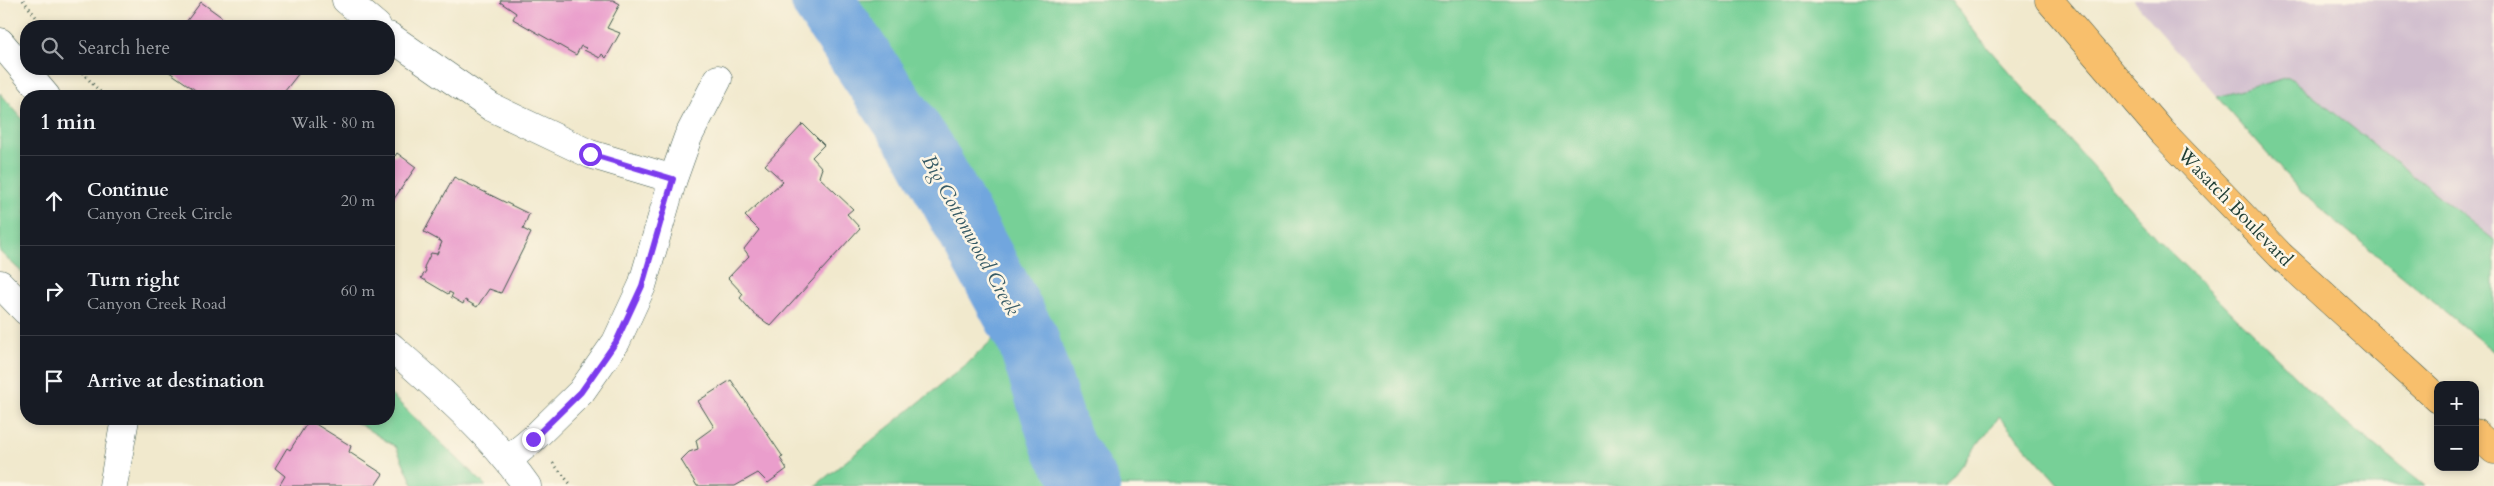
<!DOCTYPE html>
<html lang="en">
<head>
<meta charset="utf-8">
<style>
	:root { --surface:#171b24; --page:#242831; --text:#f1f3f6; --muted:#9ea1a6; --line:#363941 }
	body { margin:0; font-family:Cardo,serif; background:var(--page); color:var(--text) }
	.controls { position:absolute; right:15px; bottom:15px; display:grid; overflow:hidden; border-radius:10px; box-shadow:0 2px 8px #0003 }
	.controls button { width:45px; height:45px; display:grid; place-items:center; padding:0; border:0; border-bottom:1px solid var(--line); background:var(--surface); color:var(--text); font:25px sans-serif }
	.stop { position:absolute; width:15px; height:15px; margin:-11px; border:4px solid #7c3aed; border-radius:50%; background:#fff }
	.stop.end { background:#7c3aed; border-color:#fff; box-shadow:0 1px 5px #0008 }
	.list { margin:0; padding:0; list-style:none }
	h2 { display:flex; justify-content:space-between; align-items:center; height:65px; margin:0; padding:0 20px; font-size:21px }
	h2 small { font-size:16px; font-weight:400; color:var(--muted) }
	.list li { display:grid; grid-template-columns:32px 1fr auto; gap:15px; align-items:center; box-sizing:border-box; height:90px; padding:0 20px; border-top:1px solid var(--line) }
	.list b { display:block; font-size:19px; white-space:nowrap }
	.list p { margin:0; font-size:16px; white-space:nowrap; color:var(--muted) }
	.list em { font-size:16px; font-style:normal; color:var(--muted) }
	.icon { flex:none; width:28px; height:28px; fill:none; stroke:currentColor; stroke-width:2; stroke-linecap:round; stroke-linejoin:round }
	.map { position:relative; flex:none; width:2494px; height:486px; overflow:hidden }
	.search { position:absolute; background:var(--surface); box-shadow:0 2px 8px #0003; left:20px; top:20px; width:375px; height:55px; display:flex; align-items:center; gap:12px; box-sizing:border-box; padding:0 18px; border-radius:20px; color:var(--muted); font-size:19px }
	.panel { position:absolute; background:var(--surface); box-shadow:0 2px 8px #0003; left:20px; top:90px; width:375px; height:335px; border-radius:20px }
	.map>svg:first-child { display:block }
	.industrial { fill:#d0bdce }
	.green { fill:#77d097; stroke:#4b8666 }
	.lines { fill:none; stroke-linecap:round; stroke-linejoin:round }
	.river { stroke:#71a6de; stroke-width:62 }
	.building { fill:#ea9ecc }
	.minor-casing { stroke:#3e574b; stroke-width:29 }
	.major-casing { stroke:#3e574b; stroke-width:29 }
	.path { stroke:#3e574b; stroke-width:3; stroke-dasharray:1 4; stroke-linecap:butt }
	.minor { stroke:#fff; stroke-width:28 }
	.major { stroke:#f8bf6c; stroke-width:28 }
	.route { stroke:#7c3aed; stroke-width:6 }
	.labels { text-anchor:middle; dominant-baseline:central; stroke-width:5; stroke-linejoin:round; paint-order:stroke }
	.street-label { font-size:19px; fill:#1f3d34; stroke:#fcf5e5 }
	.water-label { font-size:20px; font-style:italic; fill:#385c67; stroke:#fcf5e5 }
</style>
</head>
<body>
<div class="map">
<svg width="2494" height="486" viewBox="0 0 2494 486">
	<rect width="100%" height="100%" fill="#fcf5e5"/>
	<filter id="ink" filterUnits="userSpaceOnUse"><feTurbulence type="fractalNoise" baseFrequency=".02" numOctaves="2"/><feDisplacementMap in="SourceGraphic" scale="10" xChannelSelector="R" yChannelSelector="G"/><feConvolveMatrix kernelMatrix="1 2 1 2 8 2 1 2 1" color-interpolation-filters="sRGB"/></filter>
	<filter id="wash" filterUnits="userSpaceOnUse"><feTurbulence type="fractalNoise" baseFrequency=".0096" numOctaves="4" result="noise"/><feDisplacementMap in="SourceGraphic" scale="20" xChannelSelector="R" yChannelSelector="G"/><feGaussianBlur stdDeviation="1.12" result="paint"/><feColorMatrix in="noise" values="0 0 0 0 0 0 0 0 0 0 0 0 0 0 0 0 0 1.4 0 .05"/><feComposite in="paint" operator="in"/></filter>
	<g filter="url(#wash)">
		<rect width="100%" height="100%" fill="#f1e9cd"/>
		<path class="industrial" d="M2133,0H2494V352L2303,194Z"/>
		<path class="green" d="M809,0H1951L1980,39L2156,238L2327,407L2425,486H2060L1999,417L1945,486H815L968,363L1013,320L927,173Z
			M2289,77L2494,240V352L2303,194L2217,97Z
			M0,93L26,123V276L0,252Z
			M389,393L486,486H414L396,447L351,419H389Z"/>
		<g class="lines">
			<path class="river" d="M822,0L924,150L1028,340L1062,445L1089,486"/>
		</g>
		<g id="blocks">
			<path class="building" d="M501,0H613L620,4L607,28L620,33L606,58L602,54L600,58L584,50L586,48L581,46L576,55L513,19L516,13L500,2Z
				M201,2L234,26H183Z
				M165,69H293L299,73L281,96H204Z
				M803,124L824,145L812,157L822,168L819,177L853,209L847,214L860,228L771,326L753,313L740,298L743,294L728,278L749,256L744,249L759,230L745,216L783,181L765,165Z
				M389,152L395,156L397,153L416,167L389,206Z
				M454,177L529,214L523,229L531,233L501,293L489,289L477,307L465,300L463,304L451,297L453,294L449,292L448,294L421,278L426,271L424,267L431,253L437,254L442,242L424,232Z
				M731,380L783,457L780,458L787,469L768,483L758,473L735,486H697L681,460L689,452L698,449L696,440L714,427L698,401Z
				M309,420L351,446L349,452L383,474L375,486H279L285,476L275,468L287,448L290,450Z"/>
		</g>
	</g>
	<g filter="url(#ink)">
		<use href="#blocks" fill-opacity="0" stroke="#3e574b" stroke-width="1"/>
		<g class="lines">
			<defs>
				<path id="minor" d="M346,0L377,26
					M389,36L491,107L590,154L673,179
					M0,42L46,96
					M0,284L26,311
					M389,345C438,388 489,432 527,486
					M508,460L533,439L581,392L616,342L642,286L673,179L688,137L718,79
					M113,486L125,419"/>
				<path id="major" d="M2049,0L2162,132L2280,255L2438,399
					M2475,433L2494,450"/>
			</defs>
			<use href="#minor" class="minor-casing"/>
			<use href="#major" class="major-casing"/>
			<path class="path" d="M23,0L43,26
				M79,69L104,96
				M553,463L572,486"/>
			<use href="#minor" class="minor"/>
			<use href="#major" class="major"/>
		</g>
	</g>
	<g class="lines" filter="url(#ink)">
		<path class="route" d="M533,439L581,392L616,342L642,286L673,179L590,154"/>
	</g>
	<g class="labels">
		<g class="street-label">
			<text transform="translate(2235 207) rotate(46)">Wasatch Boulevard</text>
		</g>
		<g class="water-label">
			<text transform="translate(971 235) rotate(61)">Big Cottonwood Creek</text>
		</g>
	</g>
</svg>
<div class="controls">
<button>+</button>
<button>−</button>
</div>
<div class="stop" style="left:590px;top:154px"></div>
<div class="stop end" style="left:533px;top:439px"></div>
<div class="search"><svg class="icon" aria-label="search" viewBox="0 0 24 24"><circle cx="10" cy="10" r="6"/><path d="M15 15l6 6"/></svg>Search here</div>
<section class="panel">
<h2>1 min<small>Walk · 80 m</small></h2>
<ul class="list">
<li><svg class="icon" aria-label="ahead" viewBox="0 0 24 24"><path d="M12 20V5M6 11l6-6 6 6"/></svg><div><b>Continue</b><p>Canyon Creek Circle</p></div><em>20 m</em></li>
<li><svg class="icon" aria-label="right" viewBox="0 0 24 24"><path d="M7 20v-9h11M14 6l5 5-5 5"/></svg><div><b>Turn right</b><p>Canyon Creek Road</p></div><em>60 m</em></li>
<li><svg class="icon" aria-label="arrive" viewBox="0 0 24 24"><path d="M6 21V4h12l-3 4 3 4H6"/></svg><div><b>Arrive at destination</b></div></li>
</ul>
</section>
</div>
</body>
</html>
